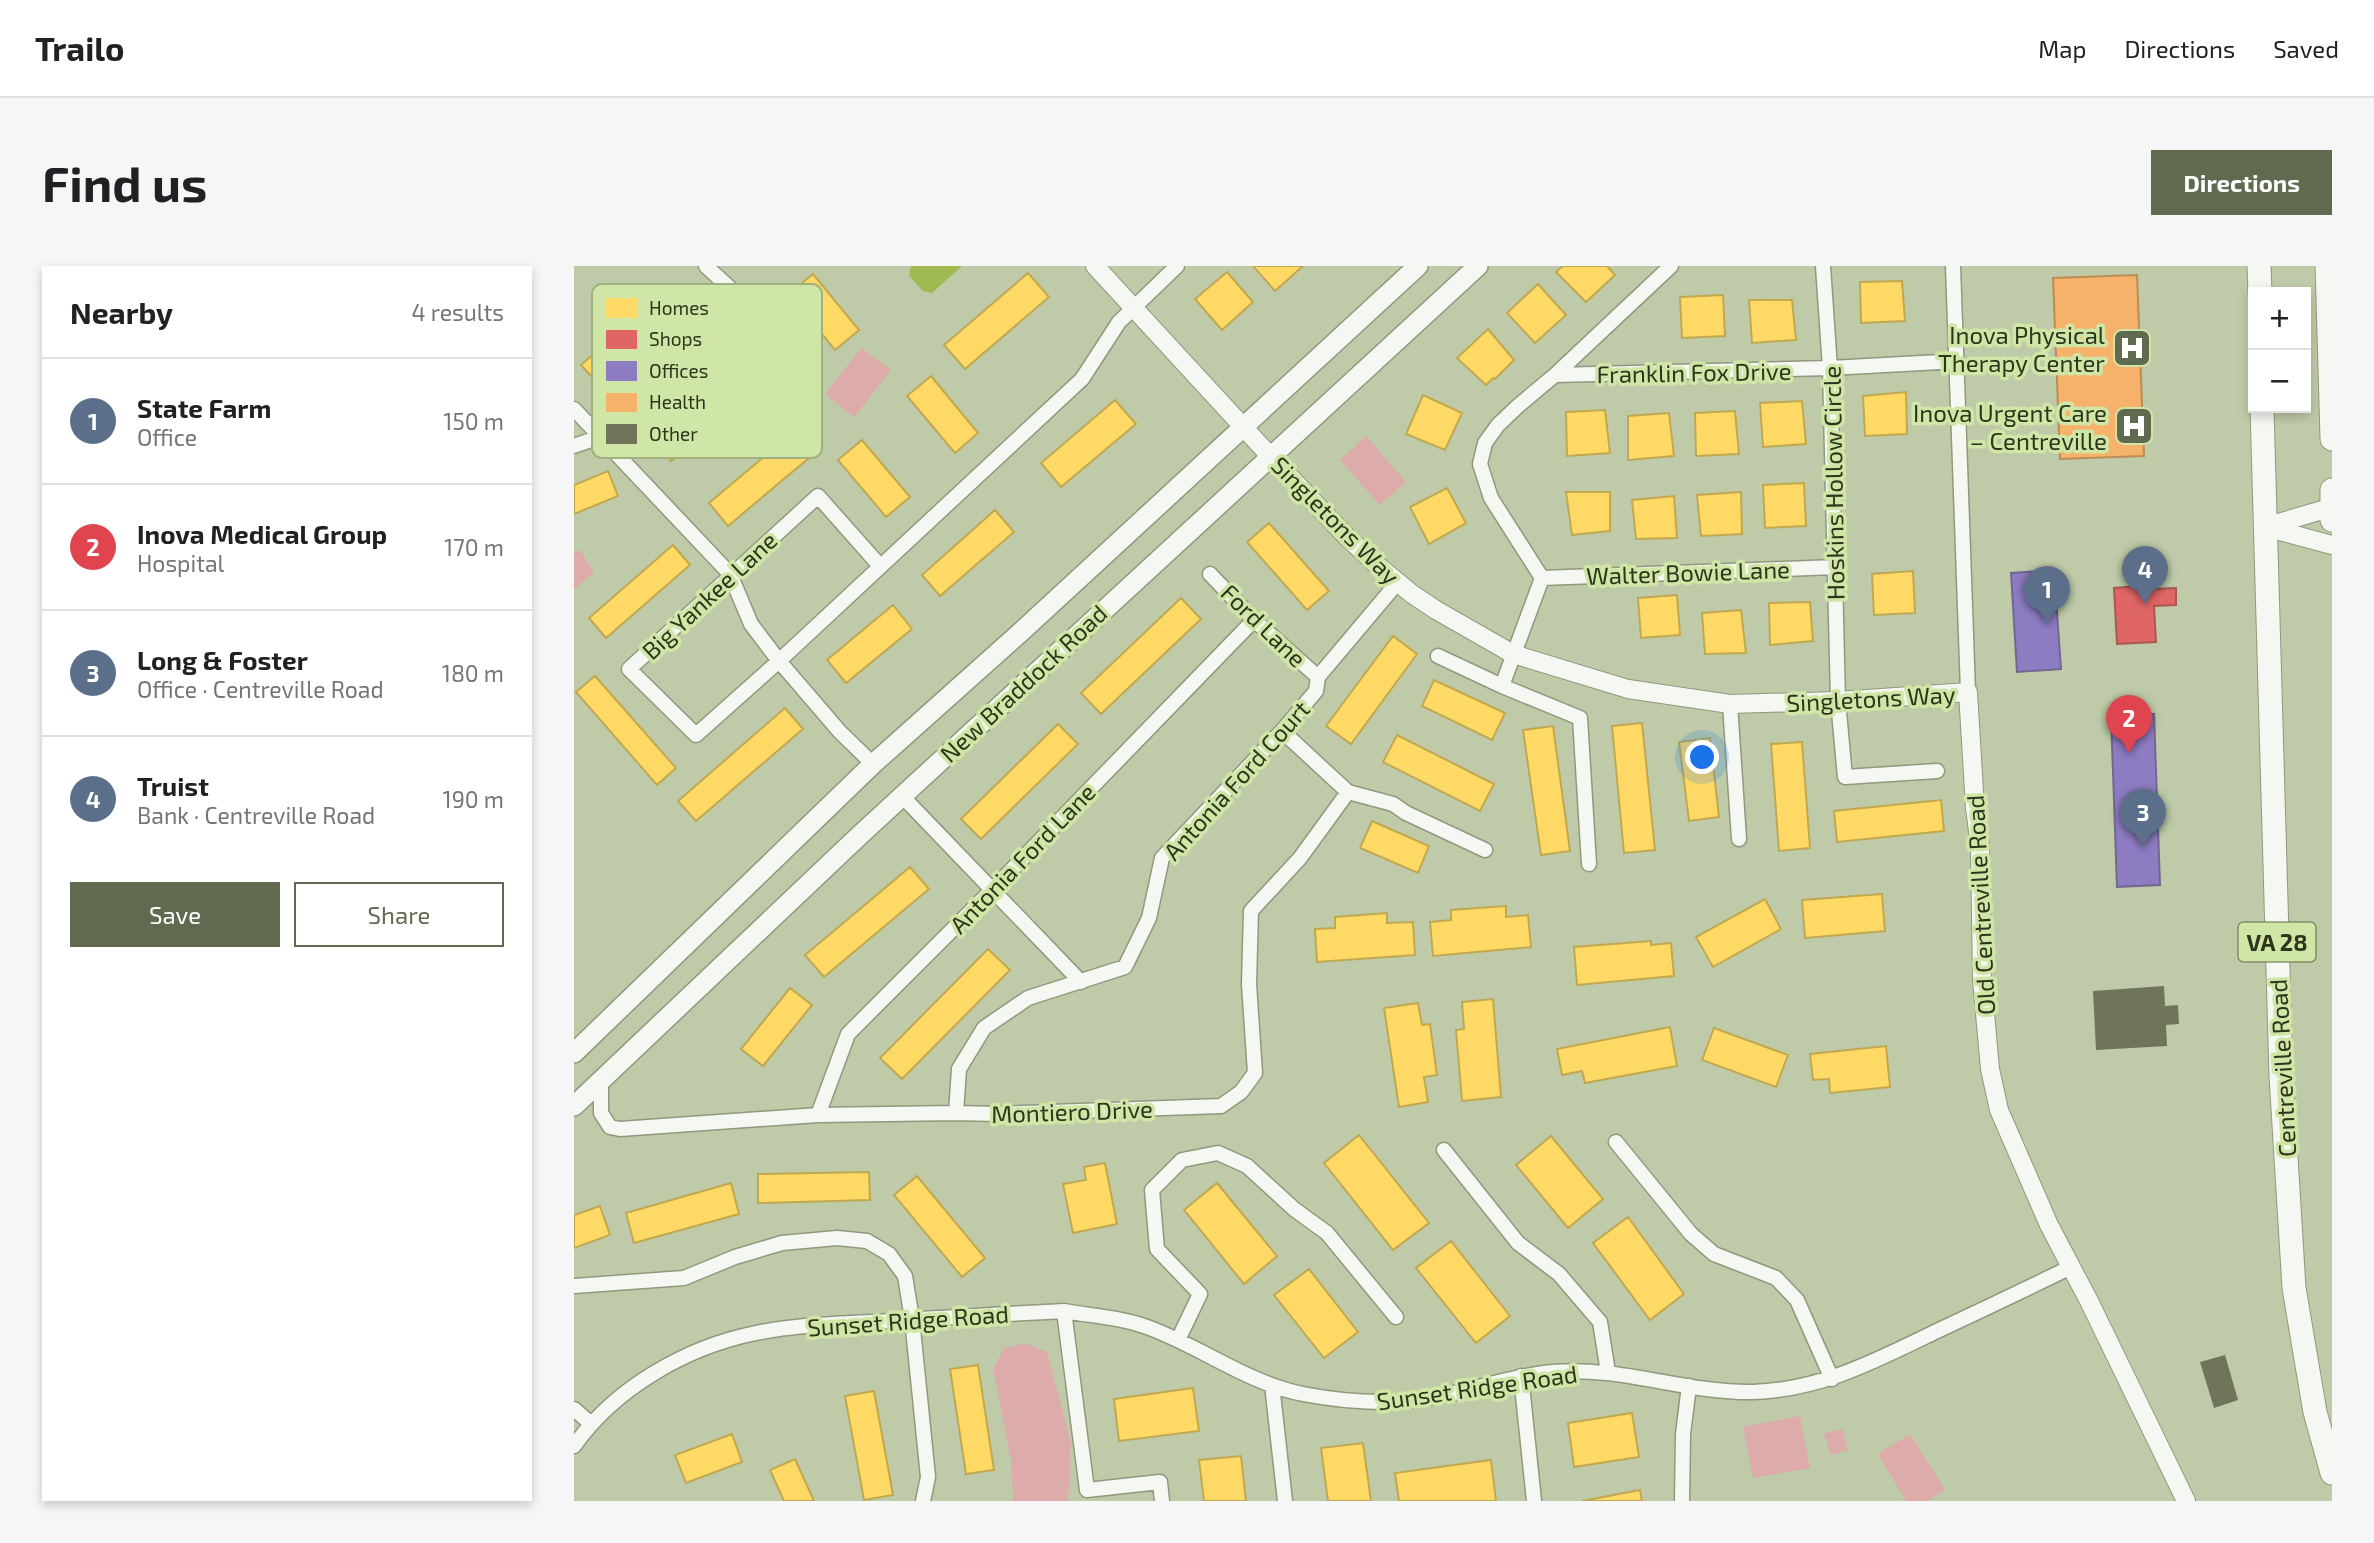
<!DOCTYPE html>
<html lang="en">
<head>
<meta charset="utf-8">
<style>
	:root { --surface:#fff; --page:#f6f6f6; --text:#202124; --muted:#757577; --line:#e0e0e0; --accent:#606a4e }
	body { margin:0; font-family:"Exo 2",sans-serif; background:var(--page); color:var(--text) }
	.controls { position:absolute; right:21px; top:21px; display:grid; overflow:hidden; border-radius:0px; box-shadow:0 4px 10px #0003 }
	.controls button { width:63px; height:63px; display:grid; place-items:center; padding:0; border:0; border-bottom:2px solid var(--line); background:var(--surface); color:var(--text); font:35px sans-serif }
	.you { position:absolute; left:1129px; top:492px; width:24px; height:24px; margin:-18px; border:5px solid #fff; border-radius:50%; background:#1a73e8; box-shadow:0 0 0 10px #1a73e833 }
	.badge { display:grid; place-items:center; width:46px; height:46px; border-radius:50%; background:var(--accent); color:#fff; font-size:23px; font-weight:700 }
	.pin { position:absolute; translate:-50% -58px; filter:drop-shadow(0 2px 4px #0008) }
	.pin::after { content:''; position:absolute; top:37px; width:24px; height:21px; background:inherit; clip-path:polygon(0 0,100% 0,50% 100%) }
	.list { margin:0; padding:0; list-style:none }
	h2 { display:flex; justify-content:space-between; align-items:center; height:91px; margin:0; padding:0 28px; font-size:30px }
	h2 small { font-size:23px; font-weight:400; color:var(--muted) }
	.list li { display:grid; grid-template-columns:46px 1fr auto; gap:21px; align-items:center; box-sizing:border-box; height:126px; padding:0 28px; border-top:2px solid var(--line) }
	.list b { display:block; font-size:26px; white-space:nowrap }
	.list p { margin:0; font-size:23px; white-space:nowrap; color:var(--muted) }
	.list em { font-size:23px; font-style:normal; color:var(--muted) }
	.actions { display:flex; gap:14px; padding:21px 28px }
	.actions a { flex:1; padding:16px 0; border:2px solid var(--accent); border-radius:0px; text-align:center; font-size:24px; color:var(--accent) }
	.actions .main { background:var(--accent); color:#fff }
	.map { position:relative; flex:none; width:1758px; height:1235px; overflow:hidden; border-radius:0px }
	header { display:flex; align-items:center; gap:42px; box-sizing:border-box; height:98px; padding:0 35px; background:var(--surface); border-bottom:2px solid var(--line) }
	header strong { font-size:33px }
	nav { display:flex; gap:38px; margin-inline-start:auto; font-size:24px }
	.intro { display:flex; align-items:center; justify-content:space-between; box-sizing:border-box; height:168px; padding:0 42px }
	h1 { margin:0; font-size:49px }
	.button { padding:18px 32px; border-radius:0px; background:var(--accent); color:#fff; font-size:24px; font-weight:700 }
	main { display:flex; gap:42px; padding:0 42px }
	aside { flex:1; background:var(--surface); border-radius:0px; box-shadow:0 4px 10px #0003 }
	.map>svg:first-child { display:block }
	.green { fill:#ddaba9 }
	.water { fill:#9eba51 }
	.homes { fill:#ffd966; stroke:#c0a850; stroke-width:2 }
	.shops { fill:#e06666; stroke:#aa5850; stroke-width:2 }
	.offices { fill:#8e7cc3; stroke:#716791; stroke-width:2 }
	.health { fill:#f6b26b; stroke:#ba8d54; stroke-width:2 }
	.building { fill:#6f745b }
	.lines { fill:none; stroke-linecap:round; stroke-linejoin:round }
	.minor-casing { stroke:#90987d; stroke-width:17 }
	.tertiary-casing { stroke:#90987d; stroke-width:20 }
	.secondary-casing { stroke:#90987d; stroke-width:22 }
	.trunk-casing { stroke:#90987d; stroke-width:25 }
	.minor { stroke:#f5f7f2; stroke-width:14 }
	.tertiary { stroke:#f5f7f2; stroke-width:18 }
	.secondary { stroke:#f5f7f2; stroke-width:19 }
	.trunk { stroke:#f5f7f2; stroke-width:23 }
	.labels { text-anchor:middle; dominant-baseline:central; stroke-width:7; stroke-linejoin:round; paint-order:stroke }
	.shield { fill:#d0e6a7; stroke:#5e6b46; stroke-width:2 }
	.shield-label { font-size:23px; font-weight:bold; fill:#2d361d }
	.poi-label { font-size:24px; fill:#2d361d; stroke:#d0e6a7; text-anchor:end }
	.street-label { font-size:24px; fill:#2d361d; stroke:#d0e6a7 }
	.key { fill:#d0e6a7; stroke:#9fb17e; stroke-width:2 }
	.key-label { font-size:19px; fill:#2d361d }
</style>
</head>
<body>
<header>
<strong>Trailo</strong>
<nav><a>Map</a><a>Directions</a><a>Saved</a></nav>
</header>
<div class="intro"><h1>Find us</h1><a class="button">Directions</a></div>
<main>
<aside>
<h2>Nearby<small>4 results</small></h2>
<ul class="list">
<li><span class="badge" style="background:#5c6f8a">1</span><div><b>State Farm</b><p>Office</p></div><em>150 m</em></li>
<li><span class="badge" style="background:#e0444e">2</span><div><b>Inova Medical Group</b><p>Hospital</p></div><em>170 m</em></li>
<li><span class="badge" style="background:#5c6f8a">3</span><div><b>Long &amp; Foster</b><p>Office · Centreville Road</p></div><em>180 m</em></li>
<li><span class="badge" style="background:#5c6f8a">4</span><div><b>Truist</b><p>Bank · Centreville Road</p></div><em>190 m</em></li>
</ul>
<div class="actions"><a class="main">Save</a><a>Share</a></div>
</aside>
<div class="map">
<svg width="1758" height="1235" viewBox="0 0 1758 1235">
	<rect width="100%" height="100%" fill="#bfcba8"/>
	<path class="green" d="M287,82L317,104L280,151L251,128Z
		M792,170L832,216L806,239L766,194Z
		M0,285H7L20,307L0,323Z
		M451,1077L473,1086L497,1176L494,1235H439L437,1194L419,1103L430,1082Z
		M1226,1150L1236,1202L1179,1212L1169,1161Z
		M1268,1163L1274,1184L1257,1189L1250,1168Z
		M1336,1168L1371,1224L1353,1235H1332L1304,1188Z"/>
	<path class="water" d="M337,0H388L358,27L349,25L335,10Z"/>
	<path class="homes" d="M679,0H729L701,25Z
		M989,0H1033L1041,9L1012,36L982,6Z
		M653,6L679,36L648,64L621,33Z
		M454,7L475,31L391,103L370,79Z
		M239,8L285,64L261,84L215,28Z
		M1328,15L1331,55L1287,57L1286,16Z
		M964,18L992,49L961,77L933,47Z
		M1149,29L1151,70L1108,72L1106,31Z
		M82,33L103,57L28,122L7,99Z
		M1175,34H1218L1222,74L1178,77Z
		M914,63L940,94L921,113L919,112L912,119L883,92Z
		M170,93L190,116L97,195L77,171Z
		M357,110L404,167L381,187L333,130Z
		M1332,126L1333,168L1291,170L1289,130Z
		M849,129L888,147L871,184L832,168Z
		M541,134L562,158L487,221L467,197Z
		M1228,135L1232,178L1189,181L1186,137Z
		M1031,144L1036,187L993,190L992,146Z
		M1161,145L1165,188L1122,190L1121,147Z
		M1095,147L1100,190L1054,194V150Z
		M229,158L248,181L154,260L135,237Z
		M288,174L336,231L312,251L264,194Z
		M34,205L44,230L0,248V219Z
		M1230,217L1232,260L1191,262L1189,219Z
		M873,222L892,257L855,278L836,241Z
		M992,226H1036V265L998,269Z
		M1167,226L1168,268L1127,270L1123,229Z
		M1100,230L1103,272L1062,273L1058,234Z
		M421,244L440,266L366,330L348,309Z
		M695,257L755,325L733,344L673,276Z
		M99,279L116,299L32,372L15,352Z
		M1339,305L1341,347L1300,349L1298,308Z
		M1103,329L1106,369L1067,372L1064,332Z
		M607,332L627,353L527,448L507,427Z
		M1236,336L1239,375L1196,379L1195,337Z
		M319,339L338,363L272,417L253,394Z
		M1167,344L1172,387L1131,388L1128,347Z
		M819,370L843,388L777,478L752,460Z
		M21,410L102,502L83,519L2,426Z
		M860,414L931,447L918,474L848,440Z
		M211,442L229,463L122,555L104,535Z
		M1068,457L1081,584L1050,587L1038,460Z
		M484,458L504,478L407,573L387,553Z
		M979,460L996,585L967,589L949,464Z
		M823,469L920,518L906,545L809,496Z
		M1136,472L1145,551L1115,555L1105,476Z
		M1228,476L1236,582L1205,585L1197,478Z
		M1367,534L1370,565L1263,576L1260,545Z
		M798,555L855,580L844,607L786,582Z
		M336,601L355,623L250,711L231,689Z
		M1308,628L1311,665L1231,672L1228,634Z
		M1191,633L1207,663L1139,701L1122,671Z
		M932,640V651L954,649L957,681L859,690L856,656L877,654V644Z
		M813,647V657L839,656L841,689L743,696L741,663L761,662V651Z
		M1077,675V679L1097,677L1100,710L1003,719L1000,681Z
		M414,683L436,704L328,813L306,792Z
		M216,722L238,739L189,800L167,783Z
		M919,733L927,831L888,835L882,764L890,763L888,736Z
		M844,737L848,759L856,758L863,809L850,811L854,836L825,841L810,742Z
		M1096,761L1103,800L1011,817L1008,805L988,809L983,783Z
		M1140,762L1214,789L1202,821L1128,794Z
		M1312,780L1316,821L1256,827L1255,813L1239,814L1236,788Z
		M785,869L855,957L819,984L750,897Z
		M977,870L1029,933L994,962L942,899Z
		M531,897L543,958L499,967L489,918L512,914L510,901Z
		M295,906L296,934L184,937V908Z
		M343,910L411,992L388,1011L320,929Z
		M157,917L165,948L60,977L52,947Z
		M643,917L703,990L670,1018L610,944Z
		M26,940L36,969L0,982V949Z
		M1054,951L1110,1028L1076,1054L1019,977Z
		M877,975L936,1050L902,1077L842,1002Z
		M735,1003L784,1066L750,1092L700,1029Z
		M404,1099L420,1204L392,1208L376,1103Z
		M619,1122L625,1165L545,1175L540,1133Z
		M300,1125L319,1229L290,1234L271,1130Z
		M1058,1147L1065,1191L1000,1201L994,1157Z
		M158,1168L168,1196L112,1217L101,1189Z
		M789,1177L797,1235H754L747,1182Z
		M667,1190L672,1235H630L625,1194Z
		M221,1193L240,1235H210L196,1204Z
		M917,1194L922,1235H825L821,1207Z
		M1066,1224L1068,1235H1008Z"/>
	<path class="shops" d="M1578,319V323L1602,322V339L1580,340L1582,376L1543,378L1540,322Z"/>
	<path class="offices" d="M1480,304L1487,403L1443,406L1437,307Z
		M1580,448L1586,619L1543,621L1537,449Z"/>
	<path class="health" d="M1563,9L1570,190L1486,193L1479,12Z"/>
	<path class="building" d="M1590,720L1591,740L1604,739L1605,758L1592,759L1593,780L1522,784L1519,725Z
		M1651,1089L1664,1134L1640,1142L1626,1096Z"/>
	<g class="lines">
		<defs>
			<path id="minor" d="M132,0L174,39L237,110
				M1249,0L1256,102L1264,435L1271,511L1363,505
				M1379,0L1394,426
				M981,109L1256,102L1384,95
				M0,143L156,308L177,358L205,395L266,466L299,498
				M0,180L26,171L174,39
				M306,300L244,230L55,403L122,469L205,395L508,113L545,56L603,0
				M636,308L680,354L744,411
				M968,312L1261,301
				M864,390L928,420L1006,452L1015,598
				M928,420L968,312L917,232L906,198L911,177L924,159L944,140L981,109L1097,0
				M1156,438L1165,573
				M708,465L774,526L819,538L832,547L911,584
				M328,530L507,716
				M27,815V847L36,861L46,863L244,849L382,847L423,848L647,840L667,826L681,807L675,718L677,645L726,592L774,526
				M382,847L385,803L410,762L454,732L551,701L575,652L588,592L708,465L742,425L744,411L824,316
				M244,849L274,768L418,624L680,354
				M1042,876L1117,968L1140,988L1202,1012L1223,1034L1258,1113
				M870,884L944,977L985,1008L1026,1056L1034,1106
				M0,1020L110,1012L161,991L208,977L263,972L293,975L315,988L331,1010L338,1053L354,1211L349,1235
				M490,1045L513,1224L586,1216L588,1235
				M604,1074L626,1028L583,983L578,924L608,894L644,887L673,900L720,943L753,967L822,1051
				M947,1110L960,1235
				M698,1119L711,1235
				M0,1143L16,1157
				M0,1180C41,1122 112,1081 182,1067C225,1058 270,1058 315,1055C373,1051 432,1048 490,1045C518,1050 546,1051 573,1061C626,1080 673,1117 729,1128C776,1137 823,1140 871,1129C907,1122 942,1109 979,1106C1047,1100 1111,1127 1179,1126C1247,1124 1303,1094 1363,1065C1408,1044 1452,1023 1497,1001
				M1108,1235L1109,1168L1115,1120"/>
			<path id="tertiary" d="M521,0L696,190L773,271L804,300L838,328L862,344L939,388L1054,423L1156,438L1264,435L1394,426L1401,542L1406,580L1408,714L1416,803L1425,844L1475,959L1515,1035L1612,1235
				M1691,261L1758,241
				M1691,261L1758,279"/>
			<path id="secondary" d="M0,787L299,498L448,365L844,0
				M0,840L286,569L904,0"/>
			<path id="trunk" d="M1685,0L1686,26
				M1753,0L1758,173
				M1688,142L1707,810L1720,1022L1741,1146L1758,1207
				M1758,224V254"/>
		</defs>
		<use href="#minor" class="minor-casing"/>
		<use href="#tertiary" class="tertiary-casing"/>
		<use href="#secondary" class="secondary-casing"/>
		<use href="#trunk" class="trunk-casing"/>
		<use href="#minor" class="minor"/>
		<use href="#tertiary" class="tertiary"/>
		<use href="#secondary" class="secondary"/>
		<use href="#trunk" class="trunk"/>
	</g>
	<defs>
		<symbol id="hospital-square" viewBox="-11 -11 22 22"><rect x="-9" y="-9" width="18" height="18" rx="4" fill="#606a4e" stroke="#d0e6a7"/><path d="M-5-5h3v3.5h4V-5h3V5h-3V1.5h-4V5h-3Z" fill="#fff"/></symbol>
	</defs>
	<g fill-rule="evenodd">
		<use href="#hospital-square" x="1536" y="60" width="44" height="44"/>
		<use href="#hospital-square" x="1538" y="138" width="44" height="44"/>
	</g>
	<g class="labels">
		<rect class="shield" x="1664.5" y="656.5" width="77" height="39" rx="5"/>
		<g class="shield-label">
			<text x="1703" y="676">VA 28</text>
		</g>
		<g class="poi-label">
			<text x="1531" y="68">Inova Physical<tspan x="1531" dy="28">Therapy Center</tspan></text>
			<text x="1533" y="146">Inova Urgent Care<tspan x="1533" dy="28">– Centreville</tspan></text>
		</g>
		<g class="street-label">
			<text transform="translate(1120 106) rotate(-1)">Franklin Fox Drive</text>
			<text transform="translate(1259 217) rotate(-91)">Hoskins Hollow Circle</text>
			<text transform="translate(762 254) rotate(45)">Singletons Way</text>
			<text transform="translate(1114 306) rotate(-2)">Walter Bowie Lane</text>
			<text transform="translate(135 329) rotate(-43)">Big Yankee Lane</text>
			<text transform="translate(690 359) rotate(44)">Ford Lane</text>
			<text transform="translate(449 417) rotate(-43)">New Braddock Road</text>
			<text transform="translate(1297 432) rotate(-3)">Singletons Way</text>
			<text transform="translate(662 514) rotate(-48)">Antonia Ford Court</text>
			<text transform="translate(448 592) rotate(-46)">Antonia Ford Lane</text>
			<text transform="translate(1406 639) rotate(-93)">Old Centreville Road</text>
			<text transform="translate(1708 802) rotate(-93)">Centreville Road</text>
			<text transform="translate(498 845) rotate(-2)">Montiero Drive</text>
			<text transform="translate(334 1054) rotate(-4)">Sunset Ridge Road</text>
			<text transform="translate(903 1121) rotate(-8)">Sunset Ridge Road</text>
		</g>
	</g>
	<rect x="18" y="18" width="230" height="174" rx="10" class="key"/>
	<rect x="32" y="32" width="31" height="20" fill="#ffd966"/>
	<rect x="32" y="64" width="31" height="19" fill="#e06666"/>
	<rect x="32" y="95" width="31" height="20" fill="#8e7cc3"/>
	<rect x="32" y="127" width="31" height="19" fill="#f6b26b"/>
	<rect x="32" y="158" width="31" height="20" fill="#6f745b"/>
	<g class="key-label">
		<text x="75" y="49">Homes</text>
		<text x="75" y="80">Shops</text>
		<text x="75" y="112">Offices</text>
		<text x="75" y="143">Health</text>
		<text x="75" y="175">Other</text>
	</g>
</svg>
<div class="controls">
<button>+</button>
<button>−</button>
</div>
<div class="you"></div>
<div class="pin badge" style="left:1473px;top:358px;background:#5c6f8a">1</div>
<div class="pin badge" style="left:1555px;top:487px;background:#e0444e">2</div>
<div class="pin badge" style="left:1569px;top:581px;background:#5c6f8a">3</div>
<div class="pin badge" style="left:1571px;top:338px;background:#5c6f8a">4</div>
</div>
</main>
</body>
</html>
